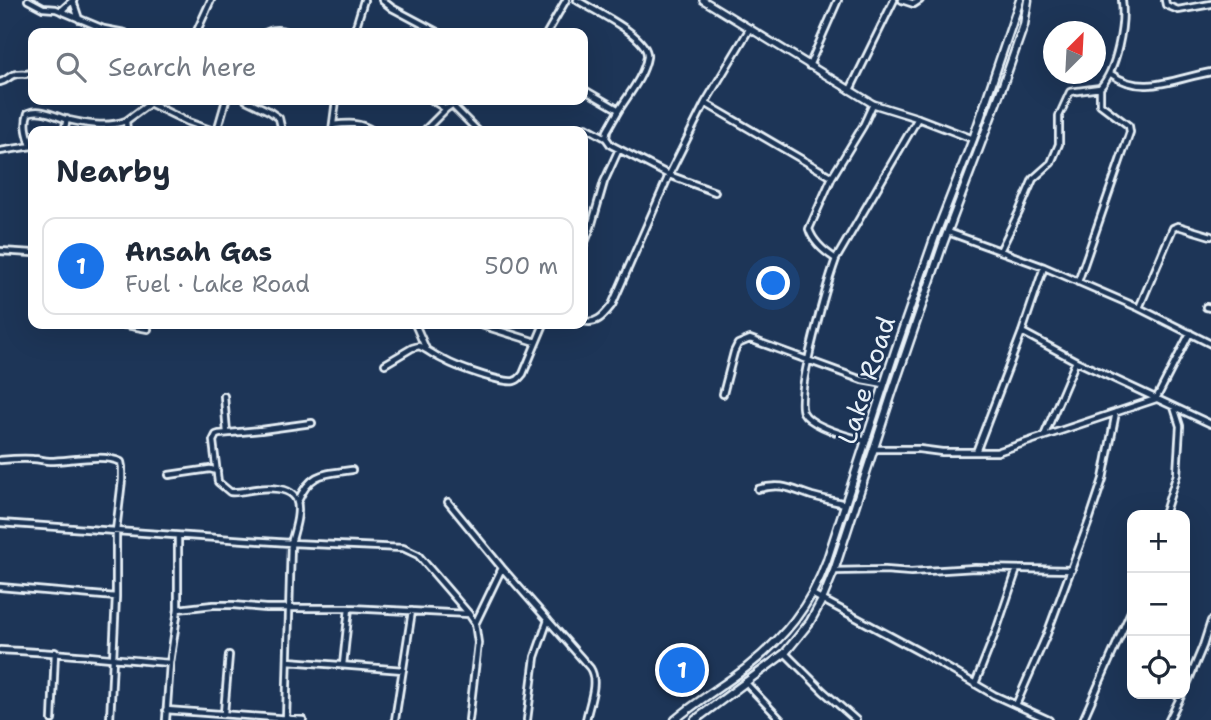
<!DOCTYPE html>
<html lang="en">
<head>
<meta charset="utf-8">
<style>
	:root { --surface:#fff; --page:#f2f2f3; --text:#1f2937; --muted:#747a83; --line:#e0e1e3; --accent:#1a73e8 }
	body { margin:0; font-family:"Shantell Sans",sans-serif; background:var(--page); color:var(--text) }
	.controls { position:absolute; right:21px; bottom:21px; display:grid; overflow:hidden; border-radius:14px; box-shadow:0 7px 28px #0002 }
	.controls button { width:63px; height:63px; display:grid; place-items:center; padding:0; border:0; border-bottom:2px solid var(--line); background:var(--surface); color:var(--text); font:35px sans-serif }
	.compass { position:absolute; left:1043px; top:21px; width:63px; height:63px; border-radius:50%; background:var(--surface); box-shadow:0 7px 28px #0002; rotate:24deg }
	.you { position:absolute; left:774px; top:284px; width:24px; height:24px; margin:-18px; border:5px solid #fff; border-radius:50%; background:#1a73e8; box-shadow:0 0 0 10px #1a73e833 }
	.badge { display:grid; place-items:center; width:46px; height:46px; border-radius:50%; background:var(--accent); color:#fff; font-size:23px; font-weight:700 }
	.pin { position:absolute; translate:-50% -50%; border:4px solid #fff; box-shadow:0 2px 7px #0006 }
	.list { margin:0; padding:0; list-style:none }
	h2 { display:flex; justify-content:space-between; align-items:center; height:91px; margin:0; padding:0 28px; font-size:30px }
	h2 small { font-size:23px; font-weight:400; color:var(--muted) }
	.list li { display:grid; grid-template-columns:46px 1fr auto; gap:21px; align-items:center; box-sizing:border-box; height:98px; margin:0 14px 14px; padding:0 14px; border:2px solid var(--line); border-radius:14px }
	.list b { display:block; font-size:26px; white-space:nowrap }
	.list p { margin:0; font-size:23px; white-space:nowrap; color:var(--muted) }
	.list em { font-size:23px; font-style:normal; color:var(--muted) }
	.icon { flex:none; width:38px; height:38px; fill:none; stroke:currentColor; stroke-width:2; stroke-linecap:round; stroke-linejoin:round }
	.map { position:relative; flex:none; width:1211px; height:720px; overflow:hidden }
	.search { position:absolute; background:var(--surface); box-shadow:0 7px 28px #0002; left:28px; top:28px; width:560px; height:77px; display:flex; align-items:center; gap:18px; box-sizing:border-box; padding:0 24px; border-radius:14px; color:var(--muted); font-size:26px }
	.panel { position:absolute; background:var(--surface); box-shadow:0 7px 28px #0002; left:28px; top:126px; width:560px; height:203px; border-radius:14px }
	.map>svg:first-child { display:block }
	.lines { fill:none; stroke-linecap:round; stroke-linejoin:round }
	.minor-casing { stroke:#e8f1f8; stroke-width:10 }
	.tertiary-casing { stroke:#e8f1f8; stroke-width:10 }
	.secondary-casing { stroke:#e8f1f8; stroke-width:11 }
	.minor { stroke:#1d3557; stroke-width:4.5 }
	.tertiary { stroke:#1d3557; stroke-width:5 }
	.secondary { stroke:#1d3557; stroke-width:6 }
	.labels { text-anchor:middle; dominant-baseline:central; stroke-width:5; stroke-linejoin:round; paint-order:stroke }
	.street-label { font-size:26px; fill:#e8f1f8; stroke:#1d3557 }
</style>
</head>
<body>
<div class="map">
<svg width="1211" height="720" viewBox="0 0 1211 720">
	<rect width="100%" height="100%" fill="#1d3557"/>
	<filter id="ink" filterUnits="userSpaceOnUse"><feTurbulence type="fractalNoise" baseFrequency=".0143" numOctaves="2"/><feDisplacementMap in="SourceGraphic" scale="14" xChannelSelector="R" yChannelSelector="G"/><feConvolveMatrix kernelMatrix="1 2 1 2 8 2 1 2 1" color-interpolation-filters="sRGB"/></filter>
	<g filter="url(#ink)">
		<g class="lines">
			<defs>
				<path id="minor" d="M28,0L43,8L56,9L104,29L125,33
					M382,0L392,8L439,33
					M577,0C592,10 650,36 647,57C644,76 629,94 619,110
					M902,0L914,4L920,0
					M1165,0L1166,5L1178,10L1211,4
					M73,1L79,19
					M61,11L73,0
					M196,33L211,0
					M265,33C274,29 280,29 289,33
					M354,33L364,0
					M547,33L566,0
					M809,66L838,0
					M1111,74C1143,97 1176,78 1211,72
					M0,82C6,81 8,77 13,75C21,72 27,76 33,72
					M583,89L619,110L607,131L606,138L611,145L669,175L715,192
					M850,90L894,0
					M143,100L188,122L213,131
					M246,100L269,111L279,118L282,131
					M432,100L446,109
					M705,103L832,177
					M452,105L478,131
					M333,125C348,123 360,122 373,131
					M64,131L67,119
					M127,131L126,121L149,104
					M217,131L226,100
					M332,131L336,100
					M424,131L446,109L459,100
					M578,131L586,127L606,138
					M31,146C28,135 24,125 28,113C40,108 53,115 65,119C85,124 107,128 126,121
					M0,151L32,146
					M948,232L1044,267L1139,308L1211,344
					M583,247L591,227L604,182L619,149
					M0,251L33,253
					M1000,251L1019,212L1033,179L1051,163L1059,144V116L1070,92L1100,88C1117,69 1125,25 1122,0
					M836,259L918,118
					M1078,282L1130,132L1129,126L1100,104V88
					M1206,307L1211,308
					M1139,308L1173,228L1178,226L1211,236
					M583,321C597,325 604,315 612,305L669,175L705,103L750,28
					M121,324L148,329
					M415,324L426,349
					M478,324L536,342
					M1022,332L1076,361L1211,424
					M385,364L412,348L419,346C428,350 435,356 444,360C456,367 501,383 514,381C519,380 520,377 523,374L544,324
					M723,394L734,352L738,344L750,339L862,380L884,384
					M224,396L227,433
					M1044,436L1076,361
					M866,441C850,437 811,427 803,412C795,394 828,281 836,259C825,252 813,242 809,229L832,177L863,126L873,104
					M874,449H919L942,452H997L1156,399L1190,333
					M976,452L1022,332L1044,267
					M0,460C11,459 22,458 33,459C39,459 44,461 50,461C70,461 103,453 121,462L122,467V480L116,531V597L110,720
					M169,475L210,469L217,471
					M758,489C781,482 791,489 812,496C823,499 834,501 845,504
					M298,501C311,472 323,474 352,470
					M448,502L502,568L590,668C599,682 589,704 586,720
					M1164,515L1177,474L1180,426L1174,407
					M0,523L291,543L403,548L418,555L469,614L475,623L478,643L469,720
					M834,571L885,570L911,572L975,568L1072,570
					M0,587L116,597
					M812,594L922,653L994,695L1049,720
					M178,609V537
					M476,622L502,568
					M0,650C57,652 113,659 170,663
					M785,653L823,691L856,720
					M288,661L403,670
					M343,665L349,608
					M745,682L781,720
					M975,684L996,631L1017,569
					M1185,689L1203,646L1211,621
					M1016,705L1047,634L1089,521L1103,479L1116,412
					M166,710L303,720
					M224,713L229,655
					M52,720L55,652
					M166,720L170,663L178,609L213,605H233L266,608H349L469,614
					M286,720L291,543C302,506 306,484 257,489C248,490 239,493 230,492L218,482L213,441L216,435L219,434L261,430L312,423
					M395,720L412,611
					M527,720L535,657L548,620
					M1083,720L1132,609
					M1169,720L1182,694"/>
				<path id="tertiary" d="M703,0L873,104L918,118L973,139"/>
				<path id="secondary" d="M675,720C697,701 723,686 746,668C784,638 810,607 827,560L895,351L935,236L973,139L1020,0
					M695,720L785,653L810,622L822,600L834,571L892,393L943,244L1003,85L1024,25L1028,0"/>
			</defs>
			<use href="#minor" class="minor-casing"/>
			<use href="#tertiary" class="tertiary-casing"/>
			<use href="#secondary" class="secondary-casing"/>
			<use href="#minor" class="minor"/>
			<use href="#tertiary" class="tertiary"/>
			<use href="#secondary" class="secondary"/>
		</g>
	</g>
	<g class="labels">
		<g class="street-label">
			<text transform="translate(866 380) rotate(-72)">Lake Road</text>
		</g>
	</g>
</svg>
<div class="controls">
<button>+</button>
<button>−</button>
<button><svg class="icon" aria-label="locate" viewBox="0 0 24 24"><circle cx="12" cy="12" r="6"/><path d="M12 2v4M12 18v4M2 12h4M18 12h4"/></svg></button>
</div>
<svg class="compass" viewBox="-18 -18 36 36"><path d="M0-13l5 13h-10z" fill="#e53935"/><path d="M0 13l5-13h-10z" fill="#747a83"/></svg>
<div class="you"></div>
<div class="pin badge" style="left:682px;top:670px">1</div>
<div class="search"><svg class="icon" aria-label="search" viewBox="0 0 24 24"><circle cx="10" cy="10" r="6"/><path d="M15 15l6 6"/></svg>Search here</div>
<section class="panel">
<h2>Nearby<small></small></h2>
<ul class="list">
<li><span class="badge">1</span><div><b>Ansah Gas</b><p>Fuel · Lake Road</p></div><em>500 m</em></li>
</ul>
</section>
</div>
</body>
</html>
